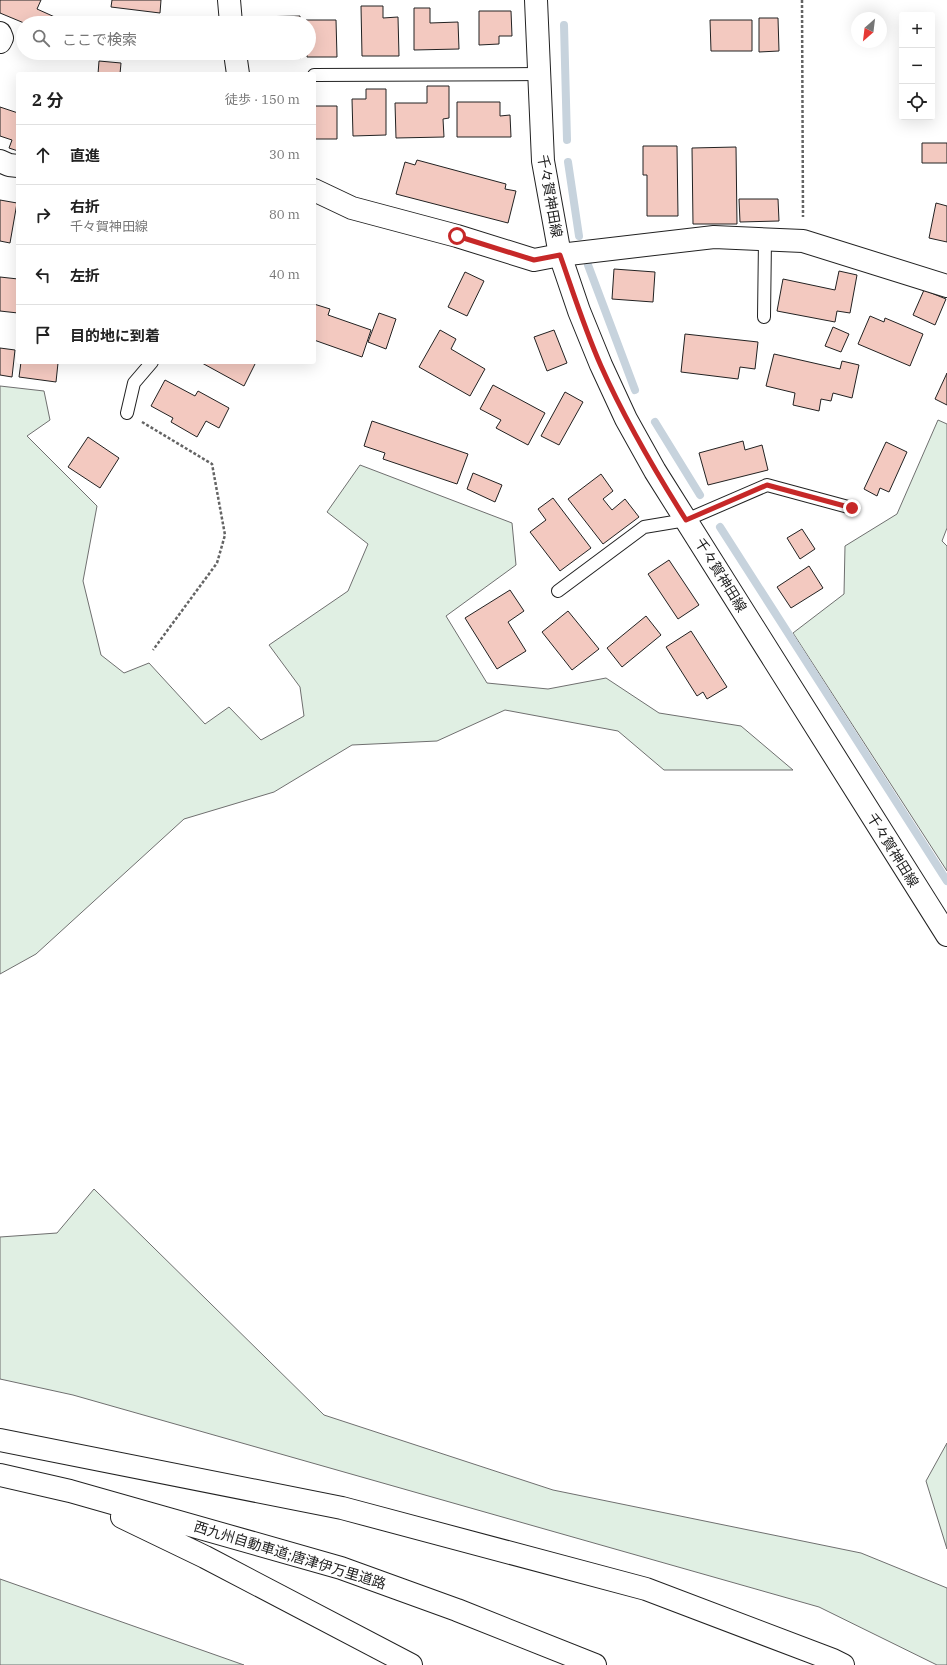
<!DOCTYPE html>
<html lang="ja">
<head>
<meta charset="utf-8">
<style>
	:root { --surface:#fff; --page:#f2f2f2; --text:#222; --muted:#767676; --line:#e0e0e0 }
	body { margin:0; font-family:"IBM Plex Serif","Noto Sans JP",serif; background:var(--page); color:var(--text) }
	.controls { position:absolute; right:12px; top:12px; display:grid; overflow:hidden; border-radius:4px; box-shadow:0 4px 16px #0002 }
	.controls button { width:36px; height:36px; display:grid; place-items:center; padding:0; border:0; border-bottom:1px solid var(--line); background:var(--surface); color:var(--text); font:20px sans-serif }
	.compass { position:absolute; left:851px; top:12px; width:36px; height:36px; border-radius:50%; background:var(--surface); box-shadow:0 4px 16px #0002; rotate:208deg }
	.stop { position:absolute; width:12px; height:12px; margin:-9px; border:3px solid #c62828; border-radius:50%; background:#fff }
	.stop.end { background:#c62828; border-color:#fff; box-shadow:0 1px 4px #0008 }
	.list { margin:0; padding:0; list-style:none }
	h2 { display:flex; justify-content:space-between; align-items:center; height:52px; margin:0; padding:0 16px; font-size:17px }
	h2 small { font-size:13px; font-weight:400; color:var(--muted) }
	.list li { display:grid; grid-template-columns:26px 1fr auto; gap:12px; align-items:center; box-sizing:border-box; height:60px; padding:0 16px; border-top:1px solid var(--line) }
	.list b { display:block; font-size:15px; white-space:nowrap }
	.list p { margin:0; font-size:13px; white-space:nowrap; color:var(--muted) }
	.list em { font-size:13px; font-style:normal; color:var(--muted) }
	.icon { flex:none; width:22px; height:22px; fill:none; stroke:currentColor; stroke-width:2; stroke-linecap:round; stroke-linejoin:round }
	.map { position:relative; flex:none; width:947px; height:1665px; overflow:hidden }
	.search { position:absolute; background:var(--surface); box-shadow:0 4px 16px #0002; left:16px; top:16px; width:300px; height:44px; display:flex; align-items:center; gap:10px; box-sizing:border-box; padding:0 14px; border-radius:22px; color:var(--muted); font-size:15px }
	.panel { position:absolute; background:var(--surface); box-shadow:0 4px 16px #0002; left:16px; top:72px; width:300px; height:292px; border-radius:4px }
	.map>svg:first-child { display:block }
	.green { fill:#e0efe3; stroke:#6f6f6f }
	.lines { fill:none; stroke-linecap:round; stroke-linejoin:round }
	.stream { stroke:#c7d3dd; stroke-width:8 }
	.building { fill:#f3c9c0; stroke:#222 }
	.service-casing { stroke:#222; stroke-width:14 }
	.minor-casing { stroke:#222; stroke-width:24 }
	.secondary-casing { stroke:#222; stroke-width:24 }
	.motorway-casing { stroke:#222; stroke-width:24 }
	.path { stroke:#646464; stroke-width:2.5; stroke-dasharray:3 2; stroke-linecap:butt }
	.service { stroke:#fff; stroke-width:12 }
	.minor { stroke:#fff; stroke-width:22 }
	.secondary { stroke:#fff; stroke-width:22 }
	.motorway { stroke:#fff; stroke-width:22 }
	.route { stroke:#c62828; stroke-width:5 }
	.labels { text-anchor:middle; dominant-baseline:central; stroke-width:3; stroke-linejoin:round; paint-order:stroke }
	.street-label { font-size:14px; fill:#222; stroke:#fff }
</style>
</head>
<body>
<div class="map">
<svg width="947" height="1665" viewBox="0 0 947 1665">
	<rect width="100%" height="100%" fill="#fff"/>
	<path class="green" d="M0,386L44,391L50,420L27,436L97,506L83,581L101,655L124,673L149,663L205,724L229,707L261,740L304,716L300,687L269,645L348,591L368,544L327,512L360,465L512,523L516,565L446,616L487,683L548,689L606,678L659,713L741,726L793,770H664L618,731L505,710L437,741L352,745L274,792L184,819L36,954L0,974Z
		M938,420L947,424V528L942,541L947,546V871L793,633L844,594L845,546L897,514Z
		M94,1189L324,1415L553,1490L861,1553L947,1588V1665H937L819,1607L73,1395L0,1379V1237L57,1233Z
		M947,1443V1549L926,1481Z
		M0,1579L244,1665H0Z"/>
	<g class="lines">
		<path class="stream" d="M564,25L567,140
			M568,162L579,236
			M588,265L635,390
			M655,422L700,495
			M720,527L947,881"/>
	</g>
	<path class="building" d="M0,0H41L37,9L57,18L55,23H24L0,13Z
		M112,0H161L160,13L111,7Z
		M361,6H383V18L398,17L399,56H362Z
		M414,8H430V23L458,22L459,49L414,50Z
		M479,11H511L512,36H499V44L479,45Z
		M300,16V23H253V17Z
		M759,18H778L779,51L759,52Z
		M306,20H336L337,57H307V53H309V23H306Z
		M710,20H752V51H711Z
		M98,53H118V58L98,56Z
		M253,53H301V58L253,59Z
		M99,61L121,63L120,74H98Z
		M427,86H449V118L443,119L444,137L396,138L395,103H427Z
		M366,89H386V135L353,136L352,99H366Z
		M457,102H500V116L510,115L511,137H457Z
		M314,106H337V139H314Z
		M0,107L18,113V151L9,148L12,140L0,136Z
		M922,143H947V163H922Z
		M643,146H677L678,216H647V175H643Z
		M736,147L737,224H693L692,148Z
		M417,160L506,184L505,189L516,191L508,223L396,194L405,162L415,165Z
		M739,199H778L779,221L740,222Z
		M0,200L17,203L10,243L0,241Z
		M936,203L947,206V242L929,238Z
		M614,269L655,272L653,302L612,299Z
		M839,271L857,275L850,313L837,311L835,322L777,311L783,279L835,290Z
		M465,272L484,281L467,316L448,307Z
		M0,277L18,279V313L0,311Z
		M924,290L946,299L935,325L913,315Z
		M314,304L330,309L328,315L371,330L362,357L314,340Z
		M379,313L396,319L386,349L368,342Z
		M870,316L884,322L885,318L923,334L910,366L858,344Z
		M833,327L849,334L841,352L825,346Z
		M440,330L456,339L451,349L485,369L470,396L419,367Z
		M554,330L567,363L547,371L534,337Z
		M685,334L758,342L755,369L740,367L738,379L681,372Z
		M0,348L15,350L12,377L0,375Z
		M774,354L840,369L842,361L859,365L852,398L833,393L831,401L821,399L819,411L793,405L795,393L766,386Z
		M21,362L58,363L56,382L19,377Z
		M203,362H256L244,386L202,363Z
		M947,373V405L935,399Z
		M165,380L195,396L198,391L229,408L219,428L206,421L197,437L171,422L173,418L151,406Z
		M493,385L545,413L528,445L496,428L501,420L480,409Z
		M565,392L583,402L559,445L541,436Z
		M372,421L468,454L457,484L383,459L385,453L364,446Z
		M88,437L119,458L100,488L68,467Z
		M743,441L745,450L762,445L768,470L708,485L699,453Z
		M886,442L907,452L889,492L880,488L877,496L864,489Z
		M473,473L502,485L495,502L467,489Z
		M601,474L613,491L603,499L612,510L625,499L639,517L603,544L568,499Z
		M553,498L591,548L560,571L530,532L546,520L538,509Z
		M802,529L815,549L800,559L787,538Z
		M669,560L699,605L678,619L648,574Z
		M809,566L823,588L791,608L777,587Z
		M510,590L524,611L508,622L526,651L497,669L465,618Z
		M568,611L599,649L572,670L542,632Z
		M646,616L661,635L622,667L607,648Z
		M691,631L727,687L707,699L703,692L697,696L666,647Z"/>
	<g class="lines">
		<defs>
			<path id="service" d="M314,75L539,74
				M764,317L765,240
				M127,413L134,383L152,362
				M558,591L644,527L686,520L767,485L852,508"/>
			<path id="minor" d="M229,0L231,23
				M0,33L2,38L0,42
				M235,53L238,74
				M0,161L9,165L18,166
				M314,190L352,208L457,236L534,260L560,255L714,237L803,241L947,286"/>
			<path id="secondary" d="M536,0L543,161L560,255L579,311L601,365L626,419L655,471L947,935"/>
			<path id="motorway" d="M0,1440L342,1508L646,1589L833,1660L843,1665
				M0,1475L70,1491L341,1568L457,1610L595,1665
				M122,1517L205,1557L411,1665"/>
		</defs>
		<use href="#service" class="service-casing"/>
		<use href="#minor" class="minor-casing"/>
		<use href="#secondary" class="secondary-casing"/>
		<use href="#motorway" class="motorway-casing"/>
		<path class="path" d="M802,0L803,217
			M142,422L212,464L225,535L217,563L153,650"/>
		<use href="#service" class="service"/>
		<use href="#minor" class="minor"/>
		<use href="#secondary" class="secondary"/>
		<use href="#motorway" class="motorway"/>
	</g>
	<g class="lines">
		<path class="route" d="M457,236L534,260L560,255C573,292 585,330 601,366C625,420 655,471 686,520L767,485L852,508"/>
	</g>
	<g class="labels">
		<g class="street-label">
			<text transform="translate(550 196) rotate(80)">千々賀神田線</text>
			<text transform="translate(721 575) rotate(58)">千々賀神田線</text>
			<text transform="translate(893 850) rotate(58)">千々賀神田線</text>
			<text transform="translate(290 1555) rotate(17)">西九州自動車道;唐津伊万里道路</text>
		</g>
	</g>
</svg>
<div class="controls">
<button>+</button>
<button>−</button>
<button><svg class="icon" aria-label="locate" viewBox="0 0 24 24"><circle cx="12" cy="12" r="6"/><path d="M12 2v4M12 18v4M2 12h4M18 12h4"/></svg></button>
</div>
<svg class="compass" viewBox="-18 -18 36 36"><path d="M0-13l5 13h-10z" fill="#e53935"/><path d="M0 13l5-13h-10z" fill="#767676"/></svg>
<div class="stop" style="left:457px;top:236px"></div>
<div class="stop end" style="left:852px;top:508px"></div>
<div class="search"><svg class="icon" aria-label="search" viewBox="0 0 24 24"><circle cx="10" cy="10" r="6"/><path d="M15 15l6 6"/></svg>ここで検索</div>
<section class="panel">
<h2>2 分<small>徒歩 · 150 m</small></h2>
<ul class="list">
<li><svg class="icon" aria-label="ahead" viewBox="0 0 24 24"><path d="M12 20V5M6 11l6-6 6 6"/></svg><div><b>直進</b></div><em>30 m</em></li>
<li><svg class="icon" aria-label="right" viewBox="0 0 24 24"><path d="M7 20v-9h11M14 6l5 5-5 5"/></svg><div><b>右折</b><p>千々賀神田線</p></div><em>80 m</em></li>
<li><svg class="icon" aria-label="left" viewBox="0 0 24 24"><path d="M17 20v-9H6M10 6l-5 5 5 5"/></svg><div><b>左折</b></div><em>40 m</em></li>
<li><svg class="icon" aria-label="arrive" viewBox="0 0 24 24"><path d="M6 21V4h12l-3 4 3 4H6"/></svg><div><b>目的地に到着</b></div></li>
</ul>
</section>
</div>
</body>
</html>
